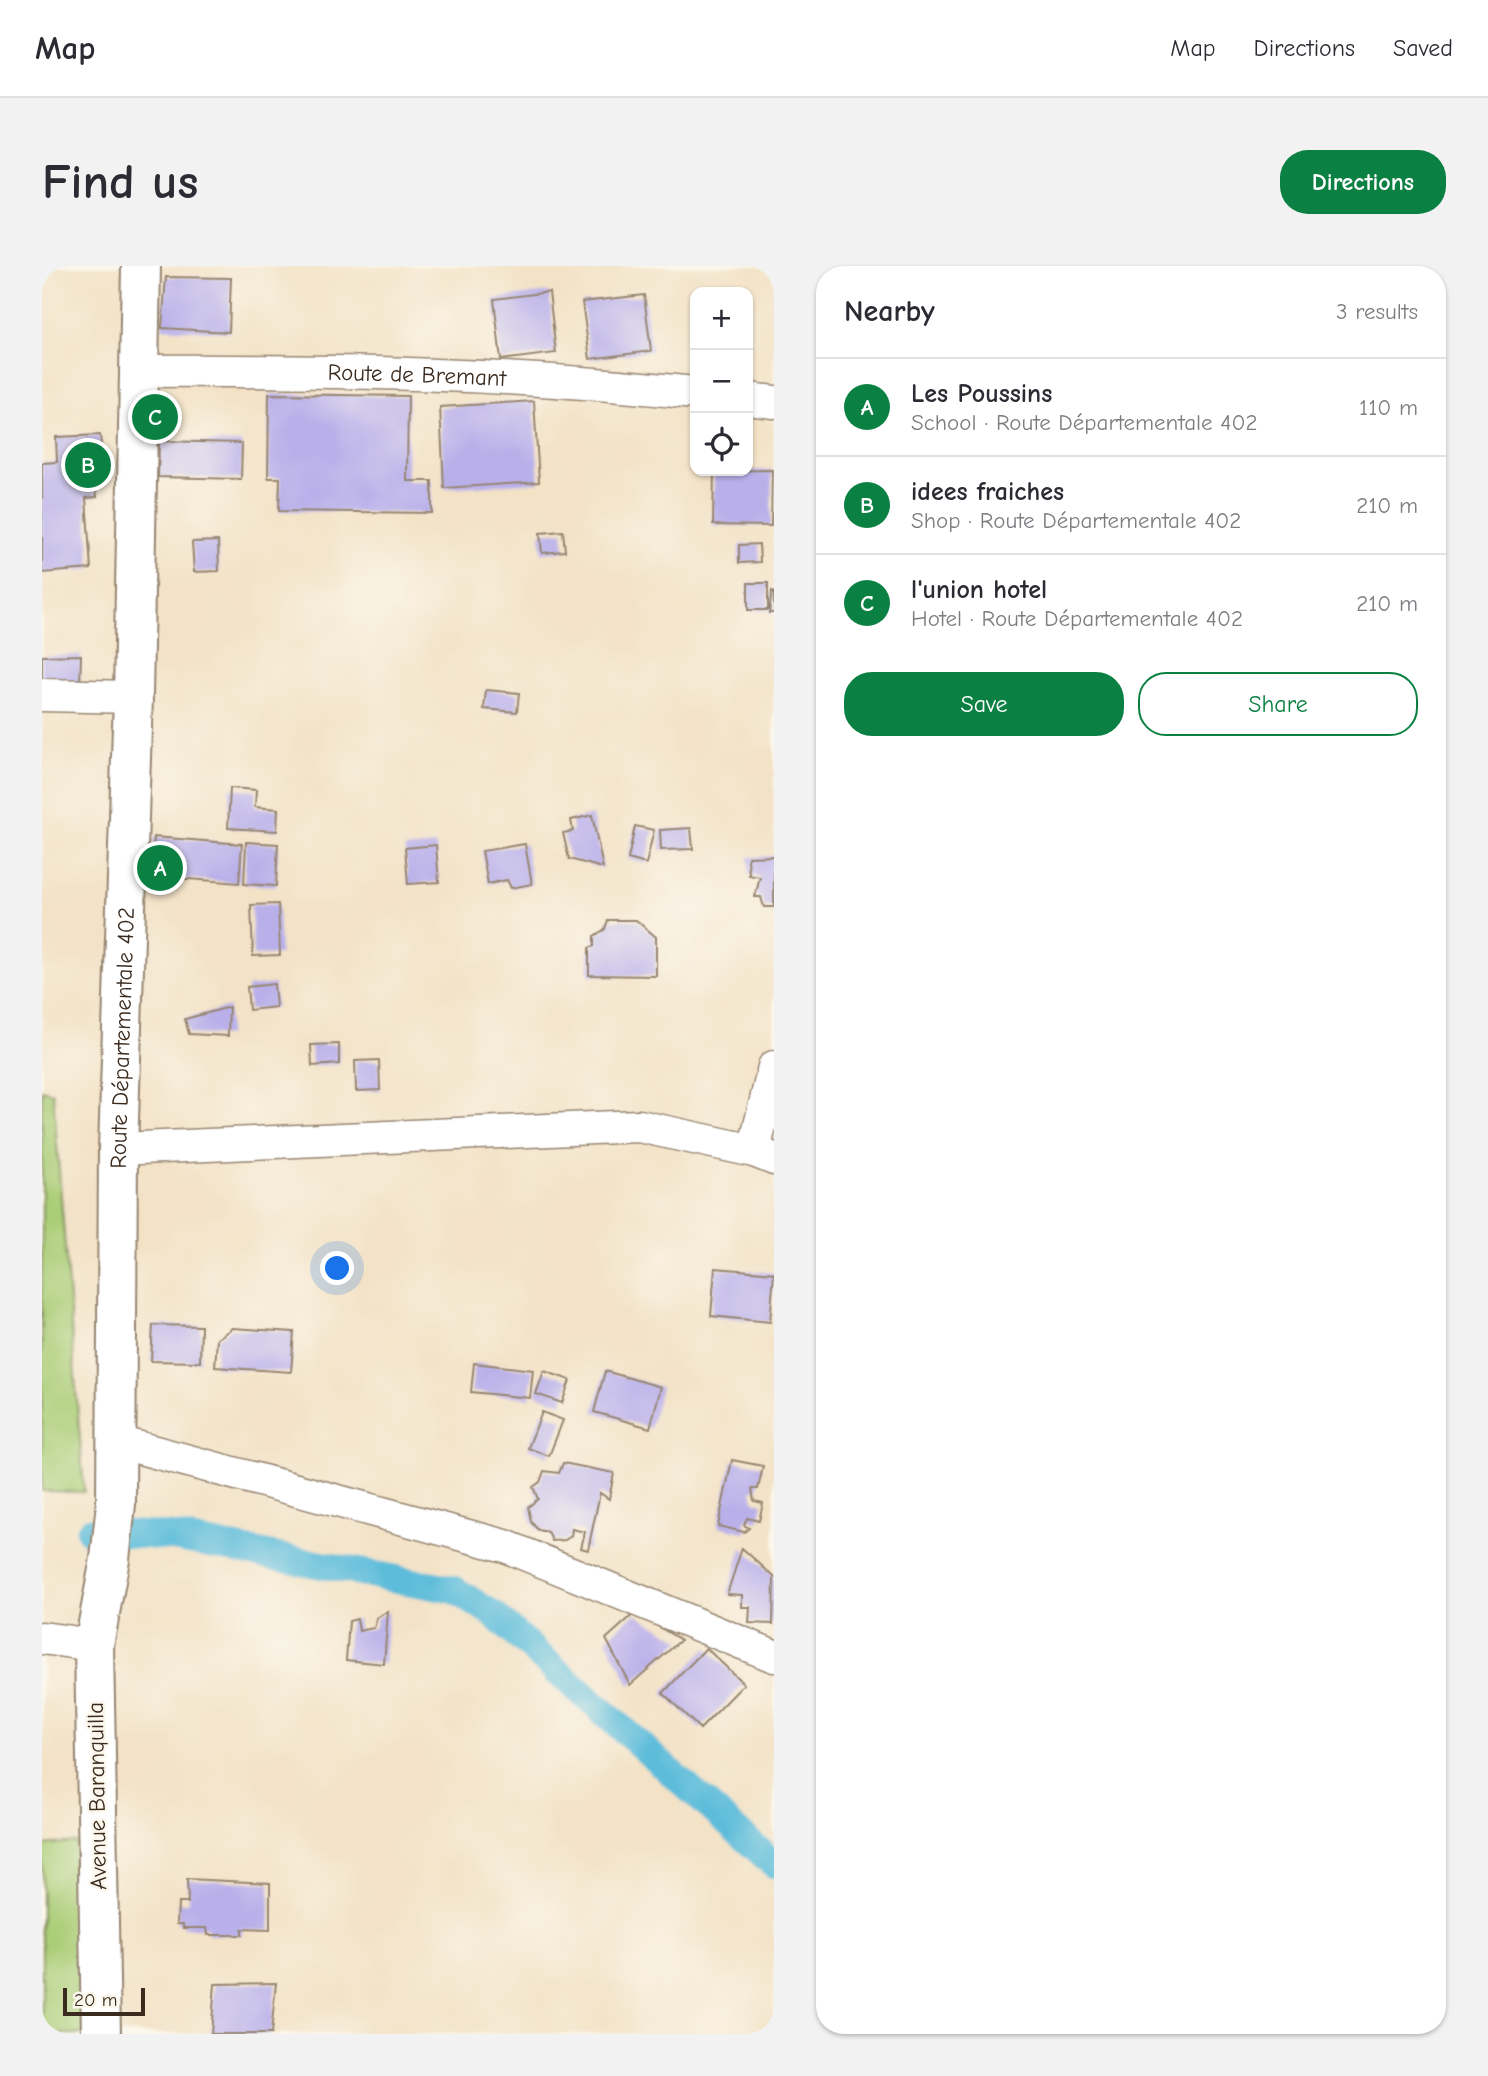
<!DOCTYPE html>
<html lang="en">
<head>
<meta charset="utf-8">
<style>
	:root { --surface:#fff; --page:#f2f2f3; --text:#2b2b33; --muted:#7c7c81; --line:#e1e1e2; --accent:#0b8043 }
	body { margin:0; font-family:"Comic Neue",sans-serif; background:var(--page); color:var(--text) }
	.controls { position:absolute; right:21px; top:21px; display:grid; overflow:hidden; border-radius:14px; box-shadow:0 2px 5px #0004 }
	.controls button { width:63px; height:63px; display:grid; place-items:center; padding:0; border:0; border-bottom:2px solid var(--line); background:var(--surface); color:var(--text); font:35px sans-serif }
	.scale { position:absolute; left:21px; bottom:18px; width:82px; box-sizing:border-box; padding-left:7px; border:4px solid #3b2a1e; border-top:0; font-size:19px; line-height:24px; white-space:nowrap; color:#3b2a1e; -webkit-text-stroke:5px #fbf7ec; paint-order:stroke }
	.you { position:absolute; left:296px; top:1003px; width:24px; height:24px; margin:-18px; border:5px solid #fff; border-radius:50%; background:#1a73e8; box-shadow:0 0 0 10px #1a73e833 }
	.badge { display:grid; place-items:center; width:46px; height:46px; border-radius:50%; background:var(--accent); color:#fff; font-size:23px; font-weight:700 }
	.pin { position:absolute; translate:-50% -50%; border:4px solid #fff; box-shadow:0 2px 7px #0006 }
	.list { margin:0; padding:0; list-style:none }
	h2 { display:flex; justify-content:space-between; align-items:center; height:91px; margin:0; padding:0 28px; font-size:30px }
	h2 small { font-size:23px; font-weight:400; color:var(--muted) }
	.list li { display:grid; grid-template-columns:46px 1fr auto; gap:21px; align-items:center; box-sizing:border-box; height:98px; padding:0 28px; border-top:2px solid var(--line) }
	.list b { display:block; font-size:26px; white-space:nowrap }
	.list p { margin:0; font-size:23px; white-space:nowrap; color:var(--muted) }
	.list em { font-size:23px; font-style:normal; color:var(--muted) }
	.actions { display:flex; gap:14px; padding:21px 28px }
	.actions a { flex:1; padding:16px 0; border:2px solid var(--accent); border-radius:28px; text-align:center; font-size:24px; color:var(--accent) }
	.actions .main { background:var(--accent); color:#fff }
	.icon { flex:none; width:38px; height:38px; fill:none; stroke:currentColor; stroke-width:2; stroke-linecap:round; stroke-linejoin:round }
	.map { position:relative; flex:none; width:732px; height:1768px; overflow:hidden; border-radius:28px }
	header { display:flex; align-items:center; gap:42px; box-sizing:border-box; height:98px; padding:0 35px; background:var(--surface); border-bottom:2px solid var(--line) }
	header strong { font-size:33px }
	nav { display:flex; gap:38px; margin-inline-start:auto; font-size:24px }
	.intro { display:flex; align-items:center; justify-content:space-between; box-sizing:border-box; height:168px; padding:0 42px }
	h1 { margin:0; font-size:49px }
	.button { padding:18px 32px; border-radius:28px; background:var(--accent); color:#fff; font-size:24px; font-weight:700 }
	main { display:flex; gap:42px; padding:0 42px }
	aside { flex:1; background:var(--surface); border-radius:28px; box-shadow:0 2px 5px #0004 }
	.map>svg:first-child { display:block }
	.green { fill:#aacd77; stroke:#727c4a; stroke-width:2 }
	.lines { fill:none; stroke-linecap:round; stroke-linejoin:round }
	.canal { stroke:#5cbcda; stroke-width:28 }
	.building { fill:#b9b0ea }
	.minor-casing { stroke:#978672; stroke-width:35 }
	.secondary-casing { stroke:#978672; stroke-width:42 }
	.minor { stroke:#fff; stroke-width:32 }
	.secondary { stroke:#fff; stroke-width:38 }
	.labels { text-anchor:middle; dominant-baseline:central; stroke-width:5; stroke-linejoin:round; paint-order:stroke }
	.street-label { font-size:23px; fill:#3b2a1e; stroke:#fbf7ec }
</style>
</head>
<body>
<header>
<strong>Map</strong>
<nav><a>Map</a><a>Directions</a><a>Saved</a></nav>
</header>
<div class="intro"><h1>Find us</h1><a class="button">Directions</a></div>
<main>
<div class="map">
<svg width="732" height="1768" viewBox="0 0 732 1768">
	<rect width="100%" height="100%" fill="#fbf7ec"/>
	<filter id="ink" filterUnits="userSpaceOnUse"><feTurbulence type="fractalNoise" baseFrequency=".0143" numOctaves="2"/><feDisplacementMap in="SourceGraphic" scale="14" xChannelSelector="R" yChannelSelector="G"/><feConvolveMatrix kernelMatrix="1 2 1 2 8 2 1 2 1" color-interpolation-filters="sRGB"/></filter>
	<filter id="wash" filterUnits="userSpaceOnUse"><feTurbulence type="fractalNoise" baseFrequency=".00686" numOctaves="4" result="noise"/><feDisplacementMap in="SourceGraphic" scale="28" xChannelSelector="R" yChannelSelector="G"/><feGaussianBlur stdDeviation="1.57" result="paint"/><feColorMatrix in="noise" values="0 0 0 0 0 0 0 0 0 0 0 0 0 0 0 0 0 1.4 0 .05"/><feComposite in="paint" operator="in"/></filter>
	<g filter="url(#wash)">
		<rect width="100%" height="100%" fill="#f3e2c6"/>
		<path class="green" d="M0,824L11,827L42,1226L0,1225Z
			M34,1576L43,1768H0V1579Z"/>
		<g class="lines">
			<path class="canal" d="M48,1265L131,1271L413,1324L453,1350L732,1598"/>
		</g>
		<g id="blocks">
			<path class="building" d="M124,11L189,12L187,66L120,62Z
				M507,26L514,87L459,94L452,33Z
				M602,29L609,85L548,93L540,36Z
				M227,128L366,130L365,215H390V247L237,245L238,212H226Z
				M492,135L497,216L402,222L398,141Z
				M58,169L62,208L52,209L55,231L44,232L49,303L0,307V197L15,196L14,171Z
				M117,175L200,177L199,213L116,211Z
				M730,204L729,260L671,259L672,205Z
				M521,265L523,285L500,287L498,267Z
				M176,275L177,305L152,306L150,276Z
				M717,278L718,296L697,297V279Z
				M706,317H726V344H706Z
				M730,325L732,326V347H727Z
				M39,389L38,419H0V390Z
				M444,424L477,427L475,446L442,443Z
				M188,522L214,524L213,541L236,543L235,565L186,562Z
				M550,549L561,602L527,593L521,567L531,565L529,554Z
				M593,560L612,564L604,598L586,593Z
				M649,562L651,583L619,584L618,564Z
				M112,571L200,578L197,617L109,610Z
				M204,576L236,578L234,620L202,618Z
				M483,578L490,618L469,622L465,614L446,618L440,585Z
				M394,579L397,616L366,618L363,582Z
				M732,590V641H722L719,631H713L718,611L707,609L706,591Z
				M236,638L238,689L211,690L209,639Z
				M566,654H594L614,671V710L547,709V682L552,680V670L563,663Z
				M232,718L234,741L207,744L205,721Z
				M187,741L186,770L147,768L143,753Z
				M297,778V798L270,800L269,779Z
				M337,794L338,824L314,825L313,795Z
				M673,1002L732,1007L728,1056L669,1050Z
				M111,1059L159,1060L158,1096L109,1095Z
				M190,1062L252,1066L249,1106L173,1101L175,1073Z
				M432,1097L491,1104L488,1132L429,1126Z
				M502,1105L528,1114L520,1137L494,1128Z
				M563,1105L619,1121L608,1162L552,1146Z
				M500,1146L521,1154L507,1190L486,1182Z
				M690,1194L721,1200L716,1223H710L712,1235L721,1237L717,1255L705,1252L702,1259L707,1262L702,1266L676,1260Z
				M521,1197L572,1207L567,1233L558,1227L546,1284L539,1282L543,1266L530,1263L529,1270L523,1274L510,1275L506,1266L496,1264L489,1256L486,1241L496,1233L491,1221L498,1216L502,1205L517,1207Z
				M700,1282L732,1311L731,1358L707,1357L708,1341H700V1329L685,1328Z
				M346,1345L342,1398L304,1394L307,1355L315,1353L317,1365L332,1362L335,1352Z
				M593,1347L639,1374L588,1419L564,1373Z
				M664,1382L702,1418L658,1463L621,1427Z
				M145,1613L228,1617V1664L200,1663V1669H166L165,1662H141V1658H135L136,1637H146Z
				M234,1717L229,1768H169L173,1718Z"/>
		</g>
	</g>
	<g filter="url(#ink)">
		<use href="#blocks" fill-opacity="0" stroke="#978672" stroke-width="2"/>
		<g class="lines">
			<defs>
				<g id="minor">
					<path id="s1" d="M95,105C282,104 467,107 653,127"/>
					<path d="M706,133L732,136"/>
					<path d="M0,429L91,431"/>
					<path d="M76,883L597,860L712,885L732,893"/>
					<path d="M712,885L732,801"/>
					<path d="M72,1175L463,1280L732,1390"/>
					<path d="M0,1372L52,1379"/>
				</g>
				<g id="secondary">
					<path id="s2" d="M59,1768L52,1379L68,1293L74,1238L76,883L91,431L99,0"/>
				</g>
			</defs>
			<use href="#minor" class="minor-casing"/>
			<use href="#secondary" class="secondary-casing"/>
			<use href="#minor" class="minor"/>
			<use href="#secondary" class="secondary"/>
		</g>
	</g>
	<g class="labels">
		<g class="street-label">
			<text stroke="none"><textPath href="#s1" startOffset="280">Route de Bremant</textPath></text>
			<text stroke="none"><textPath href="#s2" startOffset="998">Route Départementale 402</textPath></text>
			<text transform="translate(55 1530) rotate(-91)">Avenue Baranquilla</text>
		</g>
	</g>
</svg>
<div class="controls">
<button>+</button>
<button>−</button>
<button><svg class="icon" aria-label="locate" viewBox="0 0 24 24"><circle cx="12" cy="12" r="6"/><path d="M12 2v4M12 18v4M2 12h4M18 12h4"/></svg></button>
</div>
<div class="scale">20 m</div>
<div class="you"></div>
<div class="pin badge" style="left:118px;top:602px">A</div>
<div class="pin badge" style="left:46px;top:199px">B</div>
<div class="pin badge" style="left:113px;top:151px">C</div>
</div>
<aside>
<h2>Nearby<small>3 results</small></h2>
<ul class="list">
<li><span class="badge">A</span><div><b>Les Poussins</b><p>School · Route Départementale 402</p></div><em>110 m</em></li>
<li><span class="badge">B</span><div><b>idees fraiches</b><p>Shop · Route Départementale 402</p></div><em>210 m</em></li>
<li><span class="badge">C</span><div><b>l'union hotel</b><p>Hotel · Route Départementale 402</p></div><em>210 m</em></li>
</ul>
<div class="actions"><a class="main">Save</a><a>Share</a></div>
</aside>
</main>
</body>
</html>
